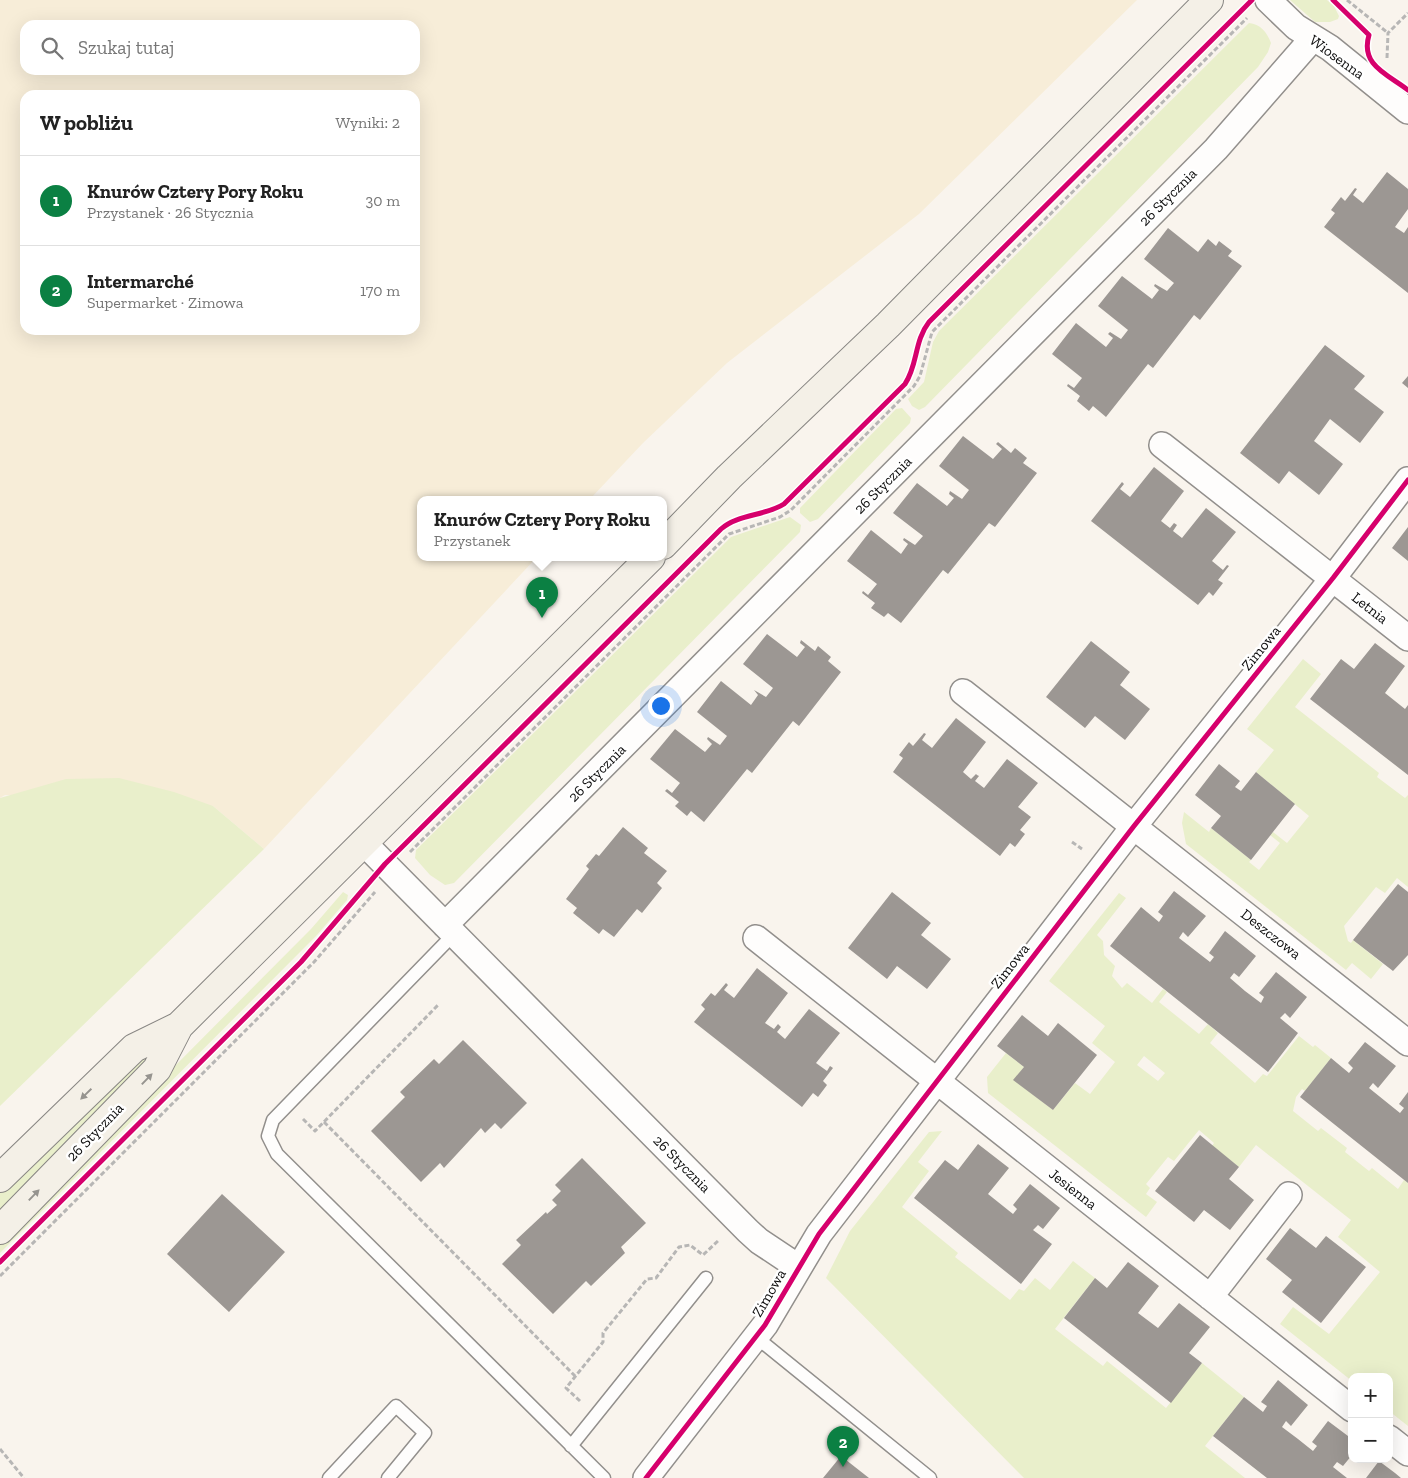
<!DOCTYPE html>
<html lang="pl">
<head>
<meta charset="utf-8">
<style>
	:root { --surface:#fff; --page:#f2f2f2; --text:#222; --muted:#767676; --line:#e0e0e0; --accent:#0b8043 }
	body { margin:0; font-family:"Zilla Slab",serif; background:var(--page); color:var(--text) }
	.controls { position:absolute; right:15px; bottom:15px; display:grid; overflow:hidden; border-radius:10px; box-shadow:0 5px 20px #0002 }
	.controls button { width:45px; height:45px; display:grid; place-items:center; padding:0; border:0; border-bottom:1px solid var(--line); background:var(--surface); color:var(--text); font:25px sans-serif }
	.you { position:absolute; left:660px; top:705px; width:18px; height:18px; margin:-12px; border:4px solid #fff; border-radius:50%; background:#1a73e8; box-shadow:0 0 0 8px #1a73e833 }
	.badge { display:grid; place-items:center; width:32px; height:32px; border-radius:50%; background:var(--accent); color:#fff; font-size:16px; font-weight:700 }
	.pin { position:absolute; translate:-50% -41px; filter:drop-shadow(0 1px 2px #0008) }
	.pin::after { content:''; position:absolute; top:26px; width:18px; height:15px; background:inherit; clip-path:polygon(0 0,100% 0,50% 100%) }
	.popup { position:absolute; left:417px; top:496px; width:250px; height:65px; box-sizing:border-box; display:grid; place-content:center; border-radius:10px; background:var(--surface); filter:drop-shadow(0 1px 4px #0005); font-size:16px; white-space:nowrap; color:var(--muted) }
	.popup b { font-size:19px; color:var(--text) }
	.popup::after { content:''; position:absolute; left:50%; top:100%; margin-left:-10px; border:10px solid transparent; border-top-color:var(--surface) }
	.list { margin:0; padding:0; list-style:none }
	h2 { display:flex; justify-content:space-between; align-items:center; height:65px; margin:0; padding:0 20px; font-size:21px }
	h2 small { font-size:16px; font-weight:400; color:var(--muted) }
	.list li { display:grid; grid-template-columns:32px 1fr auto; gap:15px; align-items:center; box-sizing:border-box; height:90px; padding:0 20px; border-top:1px solid var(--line) }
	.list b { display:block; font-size:19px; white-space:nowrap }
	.list p { margin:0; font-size:16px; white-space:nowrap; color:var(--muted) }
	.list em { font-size:16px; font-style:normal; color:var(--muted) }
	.icon { flex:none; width:28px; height:28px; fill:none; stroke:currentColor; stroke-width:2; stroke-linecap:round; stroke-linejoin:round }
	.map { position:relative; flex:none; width:1408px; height:1478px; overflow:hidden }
	.search { position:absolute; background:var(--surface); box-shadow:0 5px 20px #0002; left:20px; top:20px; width:400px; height:55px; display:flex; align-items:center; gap:12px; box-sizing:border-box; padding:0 18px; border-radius:15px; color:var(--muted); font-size:19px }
	.panel { position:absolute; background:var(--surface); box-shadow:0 5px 20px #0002; left:20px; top:90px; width:400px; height:245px; border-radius:15px }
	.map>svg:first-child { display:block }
	.farmland { fill:#f7edd8; fill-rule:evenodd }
	.green { fill:#e9efcb; fill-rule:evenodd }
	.building { fill:#9c9793 }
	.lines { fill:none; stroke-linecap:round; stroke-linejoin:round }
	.lane-casing { stroke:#928f8c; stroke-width:15 }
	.street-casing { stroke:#928f8c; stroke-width:28 }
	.secondary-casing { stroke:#888683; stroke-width:30 }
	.path { stroke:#b7b6b5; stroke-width:3; stroke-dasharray:5 2.5; stroke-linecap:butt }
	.lane { stroke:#fefdfc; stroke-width:12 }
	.street { stroke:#fefdfc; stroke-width:25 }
	.secondary { stroke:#f4f0e7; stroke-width:28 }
	.cycleway-casing { stroke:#fff; stroke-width:8 }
	.cycleway { stroke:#d6006c; stroke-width:5 }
	.oneway { fill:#96948f }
	.labels { text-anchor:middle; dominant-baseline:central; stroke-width:5; stroke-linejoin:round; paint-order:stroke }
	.street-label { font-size:15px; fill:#0a0a0a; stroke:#fff }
</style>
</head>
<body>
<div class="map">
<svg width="1408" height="1478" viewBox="0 0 1408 1478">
	<rect width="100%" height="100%" fill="#f9f4ed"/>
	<path class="farmland" d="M0,0H1137L919,214L727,363L643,443L590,499H421V557H537L264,849L213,806L5,795L0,798ZM25,25H415V70H25ZM25,95H415V330H25Z"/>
	<path class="green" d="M1290,0H1327L1334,6L1339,16L1338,19L1330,22H1315Z
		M1249,23C1260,24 1267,32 1271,43L1268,52L1258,67L925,407L919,410L912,406L908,399L924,382L933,342L939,331Z
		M902,408L911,418L910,423L818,519L810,522L800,513V508L896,409Z
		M790,517L801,525L800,532L454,883L445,885L430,875L415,858L416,850L731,537Z
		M1303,659L1321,674L1295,707L1379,773L1377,777L1405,798L1408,795V887L1397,878L1385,893L1376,887L1344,926L1348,941L1351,943L1353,940L1383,964L1371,979L1352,963L1346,970L1186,844L1182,823L1184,812L1209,832L1211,828L1251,860L1249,862L1259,870L1280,843L1270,835L1273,832L1287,843L1309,816L1256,772L1274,750L1247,729Z
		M119,778L174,792L213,806L264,849L0,1106V798L66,779Z
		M343,892L348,895L347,900L317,935L0,1253V1242L311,929Z
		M1119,893L1126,898L1097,935L1103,941L1104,955L1115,966L1112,976L1122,988L1127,983L1152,1003L1163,989L1167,992L1159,1002L1199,1034L1208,1024L1218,1033L1210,1043L1255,1083L1263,1074L1267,1076L1299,1036L1313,1047L1315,1045L1331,1058L1305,1091L1302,1089L1296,1097L1293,1111L1318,1131L1321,1128L1347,1148L1345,1152L1369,1171L1372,1168L1398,1189L1404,1180L1408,1183V1426L1389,1411V1377H1352V1381L1280,1324L1293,1307L1329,1334L1380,1272L1338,1237L1351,1220L1256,1145L1239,1167L1212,1146L1214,1143L1199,1130L1174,1161L1168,1157L1146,1184L1150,1188L1146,1194L1157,1202L1146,1217L988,1093L987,1077L1006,1053L1024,1067L1014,1080L1053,1110L1075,1083L1090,1094L1115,1062L1092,1043L1105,1026L1049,981ZM1144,1056L1165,1073L1158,1081L1137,1065Z
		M145,1056L148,1063L0,1210V1193L97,1095Z
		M942,1131L918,1162L929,1171L902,1207L958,1253L955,1257L1010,1300L1019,1289L1024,1291L1035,1278L1050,1290L1073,1261L1095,1278L1055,1329L1103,1366L1107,1361L1166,1408L1202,1363L1244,1397L1205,1446L1245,1478H1024L826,1278L850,1231L929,1132Z"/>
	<path class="building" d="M1387,172L1408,189V209L1395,227L1404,233L1408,227V293L1324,227L1335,213L1331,210L1341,197L1345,201L1355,188L1357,189L1353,195L1363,203Z
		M1168,228L1198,252L1208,239L1216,246L1219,241L1232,251L1228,256L1242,266L1200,320L1194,315L1153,368L1148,364L1106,417L1093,406L1089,411L1077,401L1080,396L1067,386L1068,384L1074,388L1082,378L1052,354L1076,323L1106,347L1113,338L1108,334L1110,332L1121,339L1128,330L1098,306L1122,276L1152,299L1159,290L1154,286L1155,284L1167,291L1174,283L1144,259Z
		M1325,345L1365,376L1354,389L1384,412L1360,443L1330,419L1314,441L1343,464L1319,495L1289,471L1279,484L1240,453Z
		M1408,376V388L1402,383Z
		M963,436L993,459L1002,449L996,444L998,442L1011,453L1015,448L1027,458L1023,463L1037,473L995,527L989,523L948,574L943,570L901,623L888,613L884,617L871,608L875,603L862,593L863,591L868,595L877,584L847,561L871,530L901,554L908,544L903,540L904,538L915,545L923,536L893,513L917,483L947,506L954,498L949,494L950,491L962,499L969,490L939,466Z
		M1154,467L1184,491L1161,521L1170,528L1174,523L1177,525L1173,531L1182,538L1206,508L1236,532L1212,561L1223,570L1227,565L1229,566L1218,580L1223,583L1213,596L1209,592L1198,605L1091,521L1122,482L1124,484L1120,489L1130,497Z
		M1408,527V561L1392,548Z
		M767,634L797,657L805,647L800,643L801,640L815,651L818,646L831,657L828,661L841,672L799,726L793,721L752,773L747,769L704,822L691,811L687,816L675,806L679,802L665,791L667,789L672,793L680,783L650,759L675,729L705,752L712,744L707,739L708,737L720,745L727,736L697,712L721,681L751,705L758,695L754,690L766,697L773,688L743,664Z
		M1091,641L1130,672L1120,685L1150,709L1125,740L1095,716L1085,728L1046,697Z
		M1375,643L1405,666L1385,693L1405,709L1408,705V775L1310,699L1341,659L1354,669Z
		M956,718L986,742L963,772L971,779L976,774L977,775L979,776L975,781L984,788L1007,759L1038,783L1018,807L1031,817L1020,830L1025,834L1015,847L1010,843L1000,856L893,772L903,758L899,755L909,742L913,746L924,733L926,734L922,740L932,748Z
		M1219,764L1240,781L1235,787L1241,791L1256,772L1295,804L1251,860L1211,828L1221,816L1195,795Z
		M623,827L648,848L644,853L667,871L657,883L662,888L642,913L637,909L614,937L603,929L599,934L573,913L577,908L566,899L589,869L586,866L596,854L599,856Z
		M1398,884L1408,892V955L1393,971L1353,940Z
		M1174,891L1206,916L1188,937L1183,932L1179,938L1210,962L1214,957L1209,953L1225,931L1256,956L1239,977L1234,973L1230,978L1245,991L1261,1003L1264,997L1259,993L1276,972L1307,997L1290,1018L1285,1013L1280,1018L1298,1033L1268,1072L1110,946L1141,907L1159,922L1163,916L1158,912Z
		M892,892L931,923L921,935L951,959L927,989L897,966L887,979L848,948Z
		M757,968L788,993L765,1023L774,1029L778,1024L781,1027L777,1032L785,1039L809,1009L840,1033L816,1063L827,1071L830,1066L833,1068L823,1081L827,1085L818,1097L813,1093L802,1107L694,1022L705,1009L701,1005L711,993L715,996L726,983L728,985L724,990L734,998Z
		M1022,1015L1048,1036L1058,1023L1097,1055L1053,1110L1013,1080L1024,1067L997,1046Z
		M463,1040L527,1103L501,1129L495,1123L485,1133L481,1128L444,1168L440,1163L421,1182L371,1131L405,1097L400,1092L434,1059L439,1064Z
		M1365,1042L1396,1066L1378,1088L1373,1083L1369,1088L1400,1113L1404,1108L1399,1104L1408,1092V1183L1300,1097L1331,1058L1349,1073L1353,1068L1348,1063Z
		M1200,1135L1239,1167L1229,1179L1254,1200L1230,1230L1204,1210L1194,1222L1155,1191Z
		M978,1144L1009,1168L988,1194L1013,1214L1017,1209L1013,1205L1030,1184L1060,1208L1043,1229L1038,1225L1033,1230L1052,1244L1021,1284L914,1198L945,1160L958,1170Z
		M582,1158L646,1223L621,1247L625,1253L591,1286L586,1281L553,1314L502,1264L521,1245L516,1240L546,1212L547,1214L557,1205L552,1200L561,1191L555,1185Z
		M222,1194L285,1252L229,1312L167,1254Z
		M1290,1228L1316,1248L1326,1236L1366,1267L1321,1323L1282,1292L1292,1280L1266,1259Z
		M1128,1262L1159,1286L1138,1313L1158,1328L1179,1303L1210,1327L1189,1353L1202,1363L1171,1403L1064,1318L1095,1278L1107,1288Z
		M1278,1380L1308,1405L1291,1426L1286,1421L1282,1427L1298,1439L1313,1451L1317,1446L1312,1442L1328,1421L1352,1439V1455L1343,1466L1337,1462L1333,1467L1347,1478H1267L1213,1436L1244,1397L1263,1412L1267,1406L1261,1402Z
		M841,1456L869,1478H823Z
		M1379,1461L1395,1473L1401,1478H1366Z"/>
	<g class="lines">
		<defs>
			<path id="lane" d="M454,934L273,1120L268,1136L277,1154L604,1478
				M756,1337L930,1478
				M571,1446L706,1278
				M329,1478L396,1406L425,1433L388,1478"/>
			<path id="street" d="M1268,0L1296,27L1330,48L1408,111
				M1162,445L1408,638
				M963,692L1408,1043
				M363,842L748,1231L759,1241L798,1267
				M445,925L1216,149L1313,38
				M756,938L1352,1409
				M1210,1297L1289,1195
				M1389,1438L1408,1453
				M646,1478L765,1325L819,1234L1134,826L1333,578L1408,480"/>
			<path id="secondary" d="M663,545L729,477L888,325L1209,0
				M0,1178L134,1048L179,1026
				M0,1230L157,1069L179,1026L651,557"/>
		</defs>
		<use href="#lane" class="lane-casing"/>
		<use href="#street" class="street-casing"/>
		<use href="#secondary" class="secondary-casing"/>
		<path class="path" d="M1347,0L1388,33
			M1387,58L1388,33L1408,13
			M1072,842L1082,849
			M410,852L729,534L780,517L791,510L914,386L920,376L932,332L1247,18
			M303,1119L315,1131L439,1004
			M324,1122L576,1377
			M0,1276L314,962L375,892
			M580,1401L566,1388L603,1342V1333L647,1279L656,1278L679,1247L690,1245L703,1255L719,1240
			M0,1449L24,1478"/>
		<use href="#lane" class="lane"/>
		<use href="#street" class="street"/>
		<use href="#secondary" class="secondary"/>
		<defs>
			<path id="cycleway" d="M1333,0L1369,35C1360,65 1387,74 1408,90
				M0,1262L301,962L385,864L721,529C738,514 765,516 784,504L905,384C918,365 914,341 929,322L1252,0
				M646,1478L765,1325L819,1234L1134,826L1333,578L1408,480"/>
		</defs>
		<use href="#cycleway" class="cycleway-casing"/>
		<use href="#cycleway" class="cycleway"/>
	</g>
	<defs><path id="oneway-solid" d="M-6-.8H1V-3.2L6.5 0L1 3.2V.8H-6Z" transform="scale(1.25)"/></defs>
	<g class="oneway">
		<use href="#oneway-solid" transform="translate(147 1079) rotate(-46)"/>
		<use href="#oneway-solid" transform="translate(86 1094) rotate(136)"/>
		<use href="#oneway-solid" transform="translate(34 1195) rotate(-46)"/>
	</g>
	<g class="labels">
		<g class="street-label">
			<text transform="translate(1337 57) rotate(36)">Wiosenna</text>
			<text transform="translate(1168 197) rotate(-45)">26 Stycznia</text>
			<text transform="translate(883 485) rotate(-45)">26 Stycznia</text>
			<text transform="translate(1370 608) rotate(38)">Letnia</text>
			<text transform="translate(1261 648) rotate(-51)">Zimowa</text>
			<text transform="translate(597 773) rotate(-45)">26 Stycznia</text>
			<text transform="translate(1271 934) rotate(38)">Deszczowa</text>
			<text transform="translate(1010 966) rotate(-52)">Zimowa</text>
			<text transform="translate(95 1132) rotate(-46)">26 Stycznia</text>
			<text transform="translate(682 1164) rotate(45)">26 Stycznia</text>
			<text transform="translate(1073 1189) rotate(38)">Jesienna</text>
			<text transform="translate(769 1293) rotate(-60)">Zimowa</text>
		</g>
	</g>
</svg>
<div class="controls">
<button>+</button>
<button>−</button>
</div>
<div class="you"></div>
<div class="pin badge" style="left:542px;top:618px">1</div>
<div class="popup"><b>Knurów Cztery Pory Roku</b>Przystanek</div>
<div class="pin badge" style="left:843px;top:1467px">2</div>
<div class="search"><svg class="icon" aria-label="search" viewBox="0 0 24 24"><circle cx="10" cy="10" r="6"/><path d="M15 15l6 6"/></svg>Szukaj tutaj</div>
<section class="panel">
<h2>W pobliżu<small>Wyniki: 2</small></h2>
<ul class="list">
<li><span class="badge">1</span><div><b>Knurów Cztery Pory Roku</b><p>Przystanek · 26 Stycznia</p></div><em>30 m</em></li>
<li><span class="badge">2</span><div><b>Intermarché</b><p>Supermarket · Zimowa</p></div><em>170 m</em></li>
</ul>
</section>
</div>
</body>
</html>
